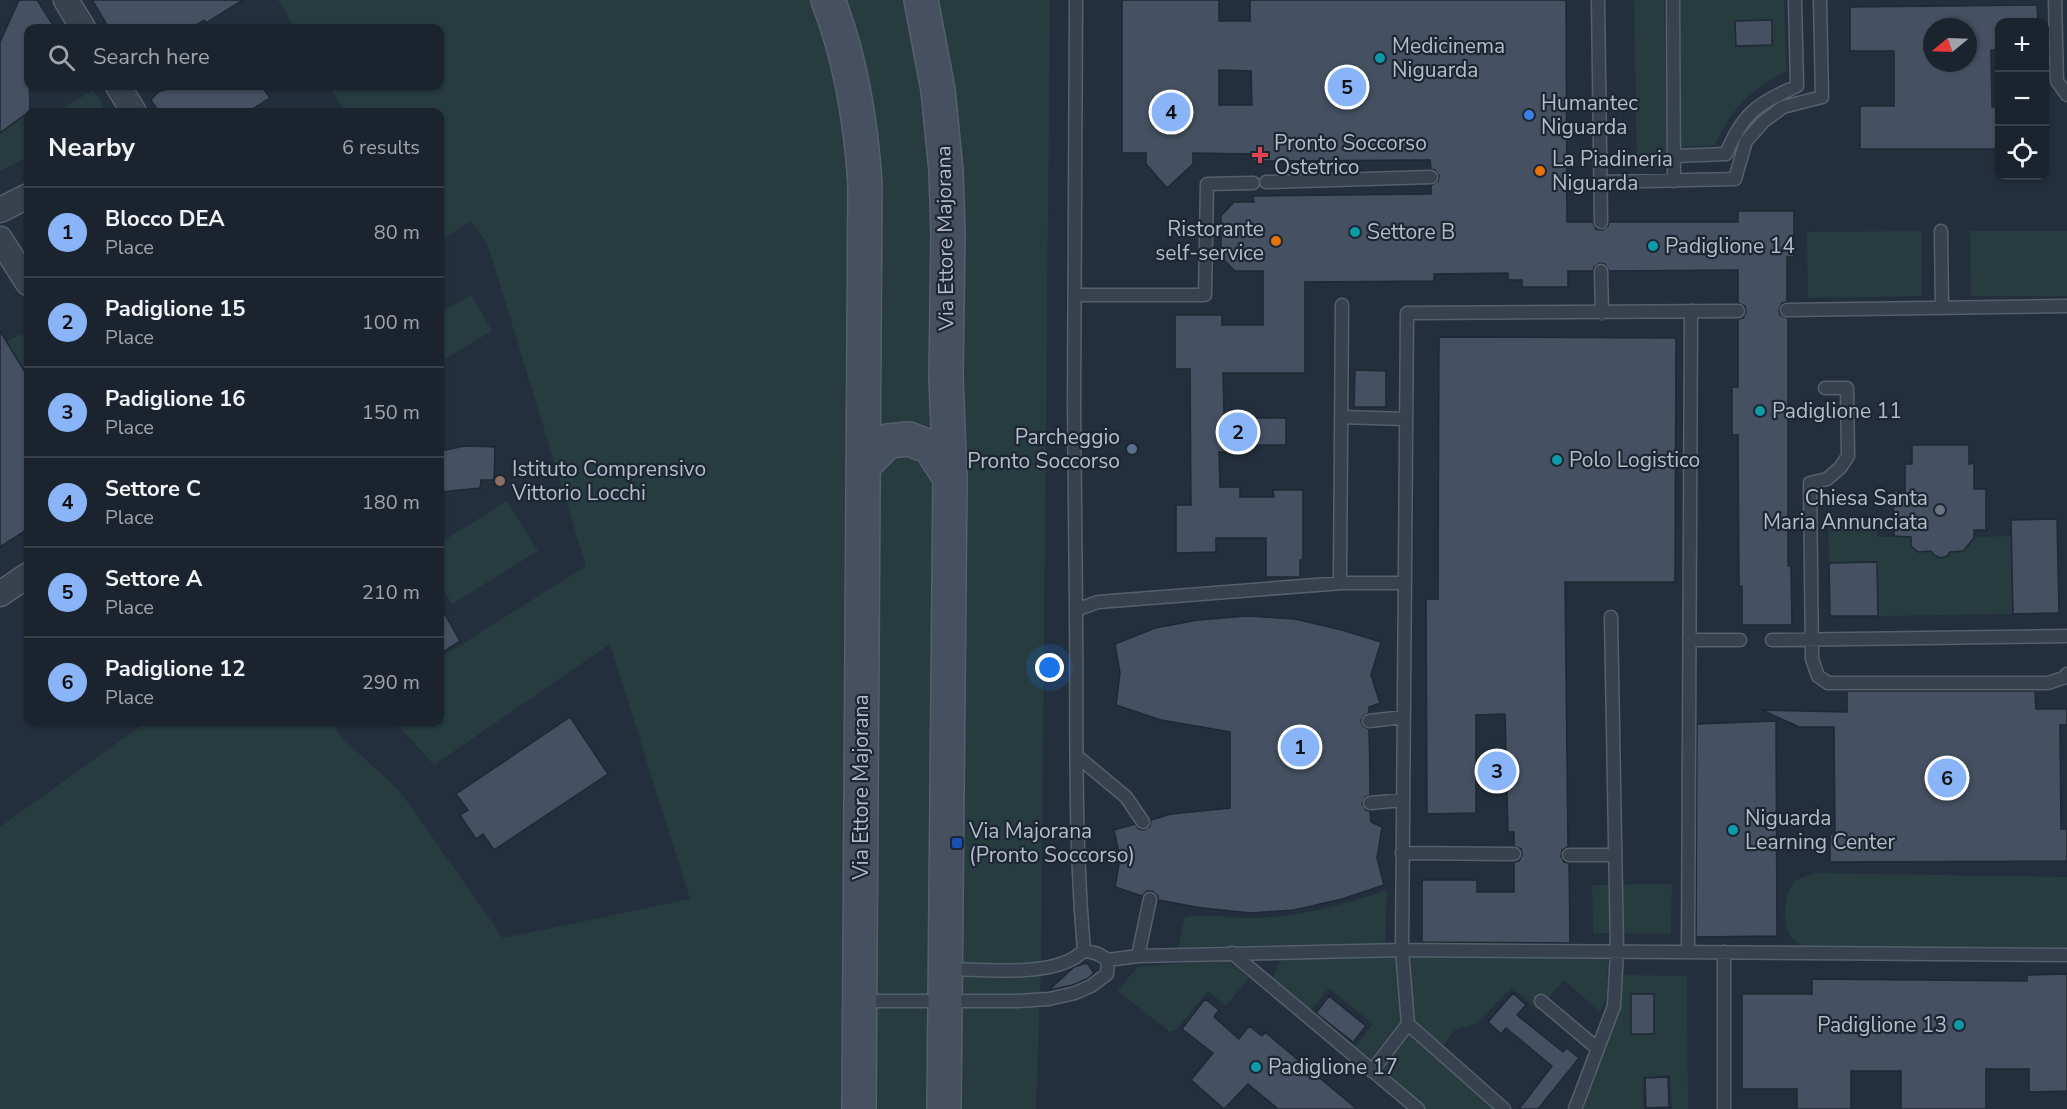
<!DOCTYPE html>
<html lang="en">
<head>
<meta charset="utf-8">
<style>
	:root { --surface:#1b232e; --page:#242b36; --text:#f1f3f6; --muted:#a0a4aa; --line:#39404a; --accent:#8ab4f8 }
	body { margin:0; font-family:"Nunito Sans",sans-serif; background:var(--page); color:var(--text) }
	.controls { position:absolute; right:18px; top:18px; display:grid; overflow:hidden; border-radius:12px; box-shadow:0 2px 4px #0004 }
	.controls button { width:54px; height:54px; display:grid; place-items:center; padding:0; border:0; border-bottom:2px solid var(--line); background:var(--surface); color:var(--text); font:30px sans-serif }
	.compass { position:absolute; left:1923px; top:18px; width:54px; height:54px; border-radius:50%; background:var(--surface); box-shadow:0 2px 4px #0004; rotate:251deg }
	.you { position:absolute; left:1050px; top:668px; width:21px; height:21px; margin:-15px; border:4px solid #fff; border-radius:50%; background:#1a73e8; box-shadow:0 0 0 9px #1a73e833 }
	.badge { display:grid; place-items:center; width:39px; height:39px; border-radius:50%; background:var(--accent); color:#111; font-size:20px; font-weight:700 }
	.pin { position:absolute; translate:-50% -50%; border:3px solid #fff; box-shadow:0 2px 6px #0006 }
	.list { margin:0; padding:0; list-style:none }
	h2 { display:flex; justify-content:space-between; align-items:center; height:78px; margin:0; padding:0 24px; font-size:26px }
	h2 small { font-size:20px; font-weight:400; color:var(--muted) }
	.list li { display:grid; grid-template-columns:39px 1fr auto; gap:18px; align-items:center; box-sizing:border-box; height:90px; padding:0 24px; border-top:2px solid var(--line) }
	.list b { display:block; font-size:22px; white-space:nowrap }
	.list p { margin:0; font-size:20px; white-space:nowrap; color:var(--muted) }
	.list em { font-size:20px; font-style:normal; color:var(--muted) }
	.icon { flex:none; width:33px; height:33px; fill:none; stroke:currentColor; stroke-width:2; stroke-linecap:round; stroke-linejoin:round }
	.map { position:relative; flex:none; width:2067px; height:1109px; overflow:hidden }
	.search { position:absolute; background:var(--surface); box-shadow:0 2px 4px #0004; left:24px; top:24px; width:420px; height:66px; display:flex; align-items:center; gap:15px; box-sizing:border-box; padding:0 21px; border-radius:12px; color:var(--muted); font-size:22px }
	.panel { position:absolute; background:var(--surface); box-shadow:0 2px 4px #0004; left:24px; top:108px; width:420px; height:618px; border-radius:12px }
	.map>svg:first-child { display:block }
	.green { fill:#263c3f }
	.building { fill:#455162; stroke:#1f2835; stroke-width:1.5; fill-rule:evenodd }
	.lines { fill:none; stroke-linecap:round; stroke-linejoin:round }
	.lane-casing { stroke:#565f6c; stroke-width:15 }
	.street-casing { stroke:#565f6c; stroke-width:27 }
	.secondary-casing { stroke:#565f6c; stroke-width:36 }
	.lane { stroke:#38414e; stroke-width:12 }
	.street { stroke:#38414e; stroke-width:24 }
	.secondary { stroke:#465061; stroke-width:33 }
	.culture-dot { fill:#0f9aa8; stroke:#1d2633; stroke-width:2 }
	.shop-dot { fill:#3f7fe0; stroke:#1d2633; stroke-width:2 }
	.health-dot { fill:#e0444e; stroke:#1d2633; stroke-width:2 }
	.food-dot { fill:#e8710a; stroke:#1d2633; stroke-width:2 }
	.service-dot { fill:#5c6f8a; stroke:#1d2633; stroke-width:2 }
	.education-dot { fill:#8d6e63; stroke:#1d2633; stroke-width:2 }
	.worship-dot { fill:#6b7280; stroke:#1d2633; stroke-width:2 }
	.transit-dot { fill:#1a4fb4; stroke:#1d2633; stroke-width:2 }
	.labels { text-anchor:middle; dominant-baseline:central; stroke-width:4.5; stroke-linejoin:round; paint-order:stroke }
	.poi-label { font-size:21px; fill:#b4bcc9; stroke:#1d2633; text-anchor:start }
	.street-label { font-size:21px; fill:#b4bcc9; stroke:#1d2633 }
</style>
</head>
<body>
<div class="map">
<svg width="2067" height="1109" viewBox="0 0 2067 1109">
	<rect width="100%" height="100%" fill="#242f3e"/>
	<path class="green" d="M278,0H1050L1041,966L1036,1109H0V827L146,722H332L343,739L399,790L503,938L690,899L610,644L434,765L395,722H440V658L586,566L487,242L471,221L440,241V112H345L329,86H440V28H295Z
		M1634,0H1664L1667,168L1637,169Z
		M1680,0H1784L1786,71C1751,89 1731,109 1715,145L1681,147Z
		M93,90L107,112H57Z
		M30,111L33,112H28V157L0,171V133Z
		M1922,231V296L1808,298L1807,232Z
		M1970,231H2067V296H1971Z
		M471,295L492,331L440,362V313Z
		M28,332V377L7,342L20,334L22,336Z
		M507,501L538,551L452,604L440,584V543Z
		M1828,518H1877V537H1911V546L1918,552L1931,550C1936,559 1945,559 1951,551H1963L1969,545L1968,537L2011,536L2013,614L1878,616L1877,562L1829,563Z
		M1815,873L2067,877V950L1807,948C1800,944 1793,941 1789,933C1782,920 1784,889 1797,880C1802,877 1809,875 1815,873Z
		M1672,884L1671,934L1593,933L1592,885Z
		M1387,890L1385,943L1178,947L1185,917C1208,913 1228,918 1250,918C1297,918 1343,905 1387,890Z
		M1401,950L1405,1023L1372,1065L1353,1049L1373,1024L1329,988L1310,1011L1272,980L1282,956Z
		M1405,952L1608,956L1607,997L1600,1012L1564,980L1538,1010L1512,988L1475,1024L1455,1030L1441,1048L1412,1022Z
		M1227,960L1249,978L1226,1006L1208,991L1177,1029L1170,1032L1118,991L1137,967Z
		M1621,975L1687,976L1688,1109H1672L1670,1075L1643,1077V1109H1579Z
		M1409,1034L1496,1109H1424L1379,1070Z"/>
	<path class="building" d="M19,0H37L55,28H28L30,111L0,133V42Z
		M92,0H243L206,23L204,20L192,28H109Z
		M1122,0H1219V21H1250V0H1566L1567,222H1593L1596,229L1602,230L1608,226L1609,222H1738V211H1794V257H1787V302L1782,303L1779,310L1780,315L1788,318V566H1791L1792,625H1742V586H1739L1738,435H1732V387H1738V319L1743,318L1746,312L1745,306L1738,303V270L1609,271L1605,264L1600,263L1594,267L1593,271H1568V287H1522V280H1508V273L1434,274V281L1305,282V373H1223L1224,413H1235V418H1286V445H1236V452H1219L1220,487H1240V497H1274L1273,490H1303V560H1300V577H1266V538H1216V552L1176,553V505H1191L1190,369H1175V315H1222V325H1263V271H1235L1221,257V216L1234,202H1254L1253,196L1431,194V185L1438,181L1439,176L1435,170L1431,169L1430,160L1253,161V154L1193,153V164L1167,188L1146,164V153H1122ZM1219,70L1251,71L1252,105H1219Z
		M2037,5L2038,22H2000V50H1991L1992,107H2000V149H1860V106H1894V51H1850V7ZM1932,27H1968V63H1932Z
		M1772,20V45L1736,46L1735,21Z
		M177,86H262L270,98L248,112H159L151,100L158,92Z
		M0,331L28,377V529L0,547Z
		M1439,337L1676,338L1675,582H1565L1568,847L1562,850L1561,856L1564,862L1569,863L1570,943L1422,942V880H1477V892H1514V862L1519,861L1522,855L1521,849L1514,846V832H1508L1505,714L1476,715V813L1427,814L1426,599H1438Z
		M1355,370L1386,371V407H1354Z
		M1912,445H1969V464L1974,463V489H1986V530H1974V538L1963,551L1950,552L1947,556L1941,558L1934,555L1931,551L1918,552L1911,546V537L1894,536L1893,491H1905V464H1912Z
		M465,446L495,447L494,480H481L480,488L440,492V451Z
		M2057,519L2059,613L2013,614L2011,520Z
		M1877,562L1878,616H1830L1829,563Z
		M440,606L460,641L440,654Z
		M1247,616L1295,619L1342,630L1381,642L1371,675L1380,703L1369,707V713L1364,715L1361,721L1363,726L1369,729L1370,777V795L1365,797L1362,804L1366,810L1370,811L1371,822L1382,827L1377,858L1384,885L1342,899L1294,910L1251,913L1202,908L1158,900V896L1152,891H1147L1142,896L1115,887L1120,858L1114,830L1135,824L1139,829L1144,830L1150,826L1151,820L1171,814L1230,808V732L1161,720L1116,705L1120,673L1115,644L1155,628L1198,620Z
		M1847,691H2035L2036,709H2067V725H2060L2061,829H2067V861L1830,862V834H1835L1834,727H1799L1762,710L1847,712Z
		M570,717L608,774L494,850L483,834L476,839L460,815L468,810L456,794Z
		M1776,721L1777,936L1696,937L1697,724Z
		M1087,963L1094,973L1087,979L1073,985L1049,990L1074,967Z
		M2067,974V1091L2029,1092V1069H1986V1109H1901V1071H1851V1109H1797V1089H1742V994H1812V979L2027,981V975Z
		M1513,993L1526,1005L1517,1015L1563,1052L1567,1048L1579,1058L1538,1109H1519L1552,1066L1506,1028L1501,1034L1488,1022Z
		M1631,994H1654V1034H1631Z
		M1329,996L1366,1026L1353,1042L1316,1013Z
		M1205,999L1219,1010L1214,1017L1239,1039L1249,1026L1262,1036L1265,1032L1357,1109H1278L1248,1084L1224,1109L1191,1080L1213,1053L1182,1029Z
		M1668,1077L1669,1107L1646,1108L1645,1078Z"/>
	<g class="lines">
		<defs>
			<path id="lane" d="M1076,0L1074,404L1076,610
				M1598,0L1601,222
				M1673,0L1674,181
				M2055,0L2057,81L2067,95
				M1674,156L1726,154C1743,113 1757,104 1797,86L1795,0
				M1266,182L1431,177
				M1600,182L1735,179L1746,141L1764,121L1783,107L1822,97L1820,0
				M1941,231L1942,308
				M1601,271L1602,313
				M1075,295H1205L1207,184L1253,183
				M1787,310L2067,306
				M1825,388H1847L1848,456L1840,468L1827,479L1810,483L1812,659L1818,676L1828,683H2048L2063,678L2067,674
				M1341,417L1406,419
				M1342,583L1340,577L1342,305
				M1689,640H1740
				M1772,640L2067,636
				M1369,721L1404,717
				M1078,757L1126,797L1143,822
				M1370,803L1403,800
				M1402,853L1514,854
				M1569,855H1615
				M1084,950C1074,838 1077,723 1076,610L1098,602L1342,583H1405
				M1688,952L1691,311
				M1724,952V1109
				M1232,953L1418,1109
				M1138,956L1150,899
				M1108,960L1138,956L1402,950L2067,955
				M861,1001H1017L1049,999L1075,993L1091,986L1107,974L1108,960L1098,954L1084,950C1058,979 984,969 946,969
				M1541,1001L1598,1049
				M1408,1024L1504,1109
				M1372,1071L1408,1024L1402,950L1407,313L1738,311
				M1575,1109L1614,1006L1617,951L1611,617"/>
			<path id="street" d="M66,0L83,28
				M118,86L134,112
				M0,210L28,196
				M0,239L28,283
				M0,594L28,575"/>
			<path id="secondary" d="M828,0C851,59 861,122 865,184L859,1109
				M921,0L938,90L946,171L948,233L946,378L950,478L944,1109
				M863,466L888,441L909,439L930,447L950,478"/>
		</defs>
		<use href="#lane" class="lane-casing"/>
		<use href="#street" class="street-casing"/>
		<use href="#secondary" class="secondary-casing"/>
		<use href="#lane" class="lane"/>
		<use href="#street" class="street"/>
		<use href="#secondary" class="secondary"/>
	</g>
	<g class="culture-dot">
		<circle cx="1380" cy="58" r="6"/>
		<circle cx="1355" cy="232" r="6"/>
		<circle cx="1653" cy="246" r="6"/>
		<circle cx="1760" cy="411" r="6"/>
		<circle cx="1557" cy="460" r="6"/>
		<circle cx="1733" cy="830" r="6"/>
		<circle cx="1959" cy="1025" r="6"/>
		<circle cx="1256" cy="1067" r="6"/>
	</g>
	<circle class="shop-dot" cx="1529" cy="115" r="6"/>
	<path class="health-dot" d="M1257 146h6v6h6v6h-6v6h-6v-6h-6v-6h6z"/>
	<g class="food-dot">
		<circle cx="1540" cy="171" r="6"/>
		<circle cx="1276" cy="241" r="6"/>
	</g>
	<circle class="service-dot" cx="1132" cy="449" r="6"/>
	<circle class="education-dot" cx="500" cy="481" r="6"/>
	<circle class="worship-dot" cx="1940" cy="510" r="6"/>
	<rect class="transit-dot" x="951" y="837" width="12" height="12" rx="3"/>
	<g class="labels">
		<g class="poi-label">
			<text x="1392" y="46">Medicinema<tspan x="1392" dy="24">Niguarda</tspan></text>
			<text x="1541" y="103">Humantec<tspan x="1541" dy="24">Niguarda</tspan></text>
			<text x="1274" y="143">Pronto Soccorso<tspan x="1274" dy="24">Ostetrico</tspan></text>
			<text x="1552" y="159">La Piadineria<tspan x="1552" dy="24">Niguarda</tspan></text>
			<text x="1264" y="229" text-anchor="end">Ristorante<tspan x="1264" dy="24">self-service</tspan></text>
			<text x="1367" y="232">Settore B</text>
			<text x="1665" y="246">Padiglione 14</text>
			<text x="1772" y="411">Padiglione 11</text>
			<text x="1120" y="437" text-anchor="end">Parcheggio<tspan x="1120" dy="24">Pronto Soccorso</tspan></text>
			<text x="1569" y="460">Polo Logistico</text>
			<text x="512" y="469">Istituto Comprensivo<tspan x="512" dy="24">Vittorio Locchi</tspan></text>
			<text x="1928" y="498" text-anchor="end">Chiesa Santa<tspan x="1928" dy="24">Maria Annunciata</tspan></text>
			<text x="1745" y="818">Niguarda<tspan x="1745" dy="24">Learning Center</tspan></text>
			<text x="969" y="831">Via Majorana<tspan x="969" dy="24">(Pronto Soccorso)</tspan></text>
			<text x="1947" y="1025" text-anchor="end">Padiglione 13</text>
			<text x="1268" y="1067">Padiglione 17</text>
		</g>
		<g class="street-label">
			<text transform="translate(945 238) rotate(-91)">Via Ettore Majorana</text>
			<text transform="translate(861 787) rotate(-90)">Via Ettore Majorana</text>
		</g>
	</g>
</svg>
<div class="controls">
<button>+</button>
<button>−</button>
<button><svg class="icon" aria-label="locate" viewBox="0 0 24 24"><circle cx="12" cy="12" r="6"/><path d="M12 2v4M12 18v4M2 12h4M18 12h4"/></svg></button>
</div>
<svg class="compass" viewBox="-18 -18 36 36"><path d="M0-13l5 13h-10z" fill="#e53935"/><path d="M0 13l5-13h-10z" fill="#a0a4aa"/></svg>
<div class="you"></div>
<div class="pin badge" style="left:1300px;top:747px">1</div>
<div class="pin badge" style="left:1238px;top:432px">2</div>
<div class="pin badge" style="left:1497px;top:771px">3</div>
<div class="pin badge" style="left:1171px;top:112px">4</div>
<div class="pin badge" style="left:1347px;top:87px">5</div>
<div class="pin badge" style="left:1947px;top:778px">6</div>
<div class="search"><svg class="icon" aria-label="search" viewBox="0 0 24 24"><circle cx="10" cy="10" r="6"/><path d="M15 15l6 6"/></svg>Search here</div>
<section class="panel">
<h2>Nearby<small>6 results</small></h2>
<ul class="list">
<li><span class="badge">1</span><div><b>Blocco DEA</b><p>Place</p></div><em>80 m</em></li>
<li><span class="badge">2</span><div><b>Padiglione 15</b><p>Place</p></div><em>100 m</em></li>
<li><span class="badge">3</span><div><b>Padiglione 16</b><p>Place</p></div><em>150 m</em></li>
<li><span class="badge">4</span><div><b>Settore C</b><p>Place</p></div><em>180 m</em></li>
<li><span class="badge">5</span><div><b>Settore A</b><p>Place</p></div><em>210 m</em></li>
<li><span class="badge">6</span><div><b>Padiglione 12</b><p>Place</p></div><em>290 m</em></li>
</ul>
</section>
</div>
</body>
</html>
